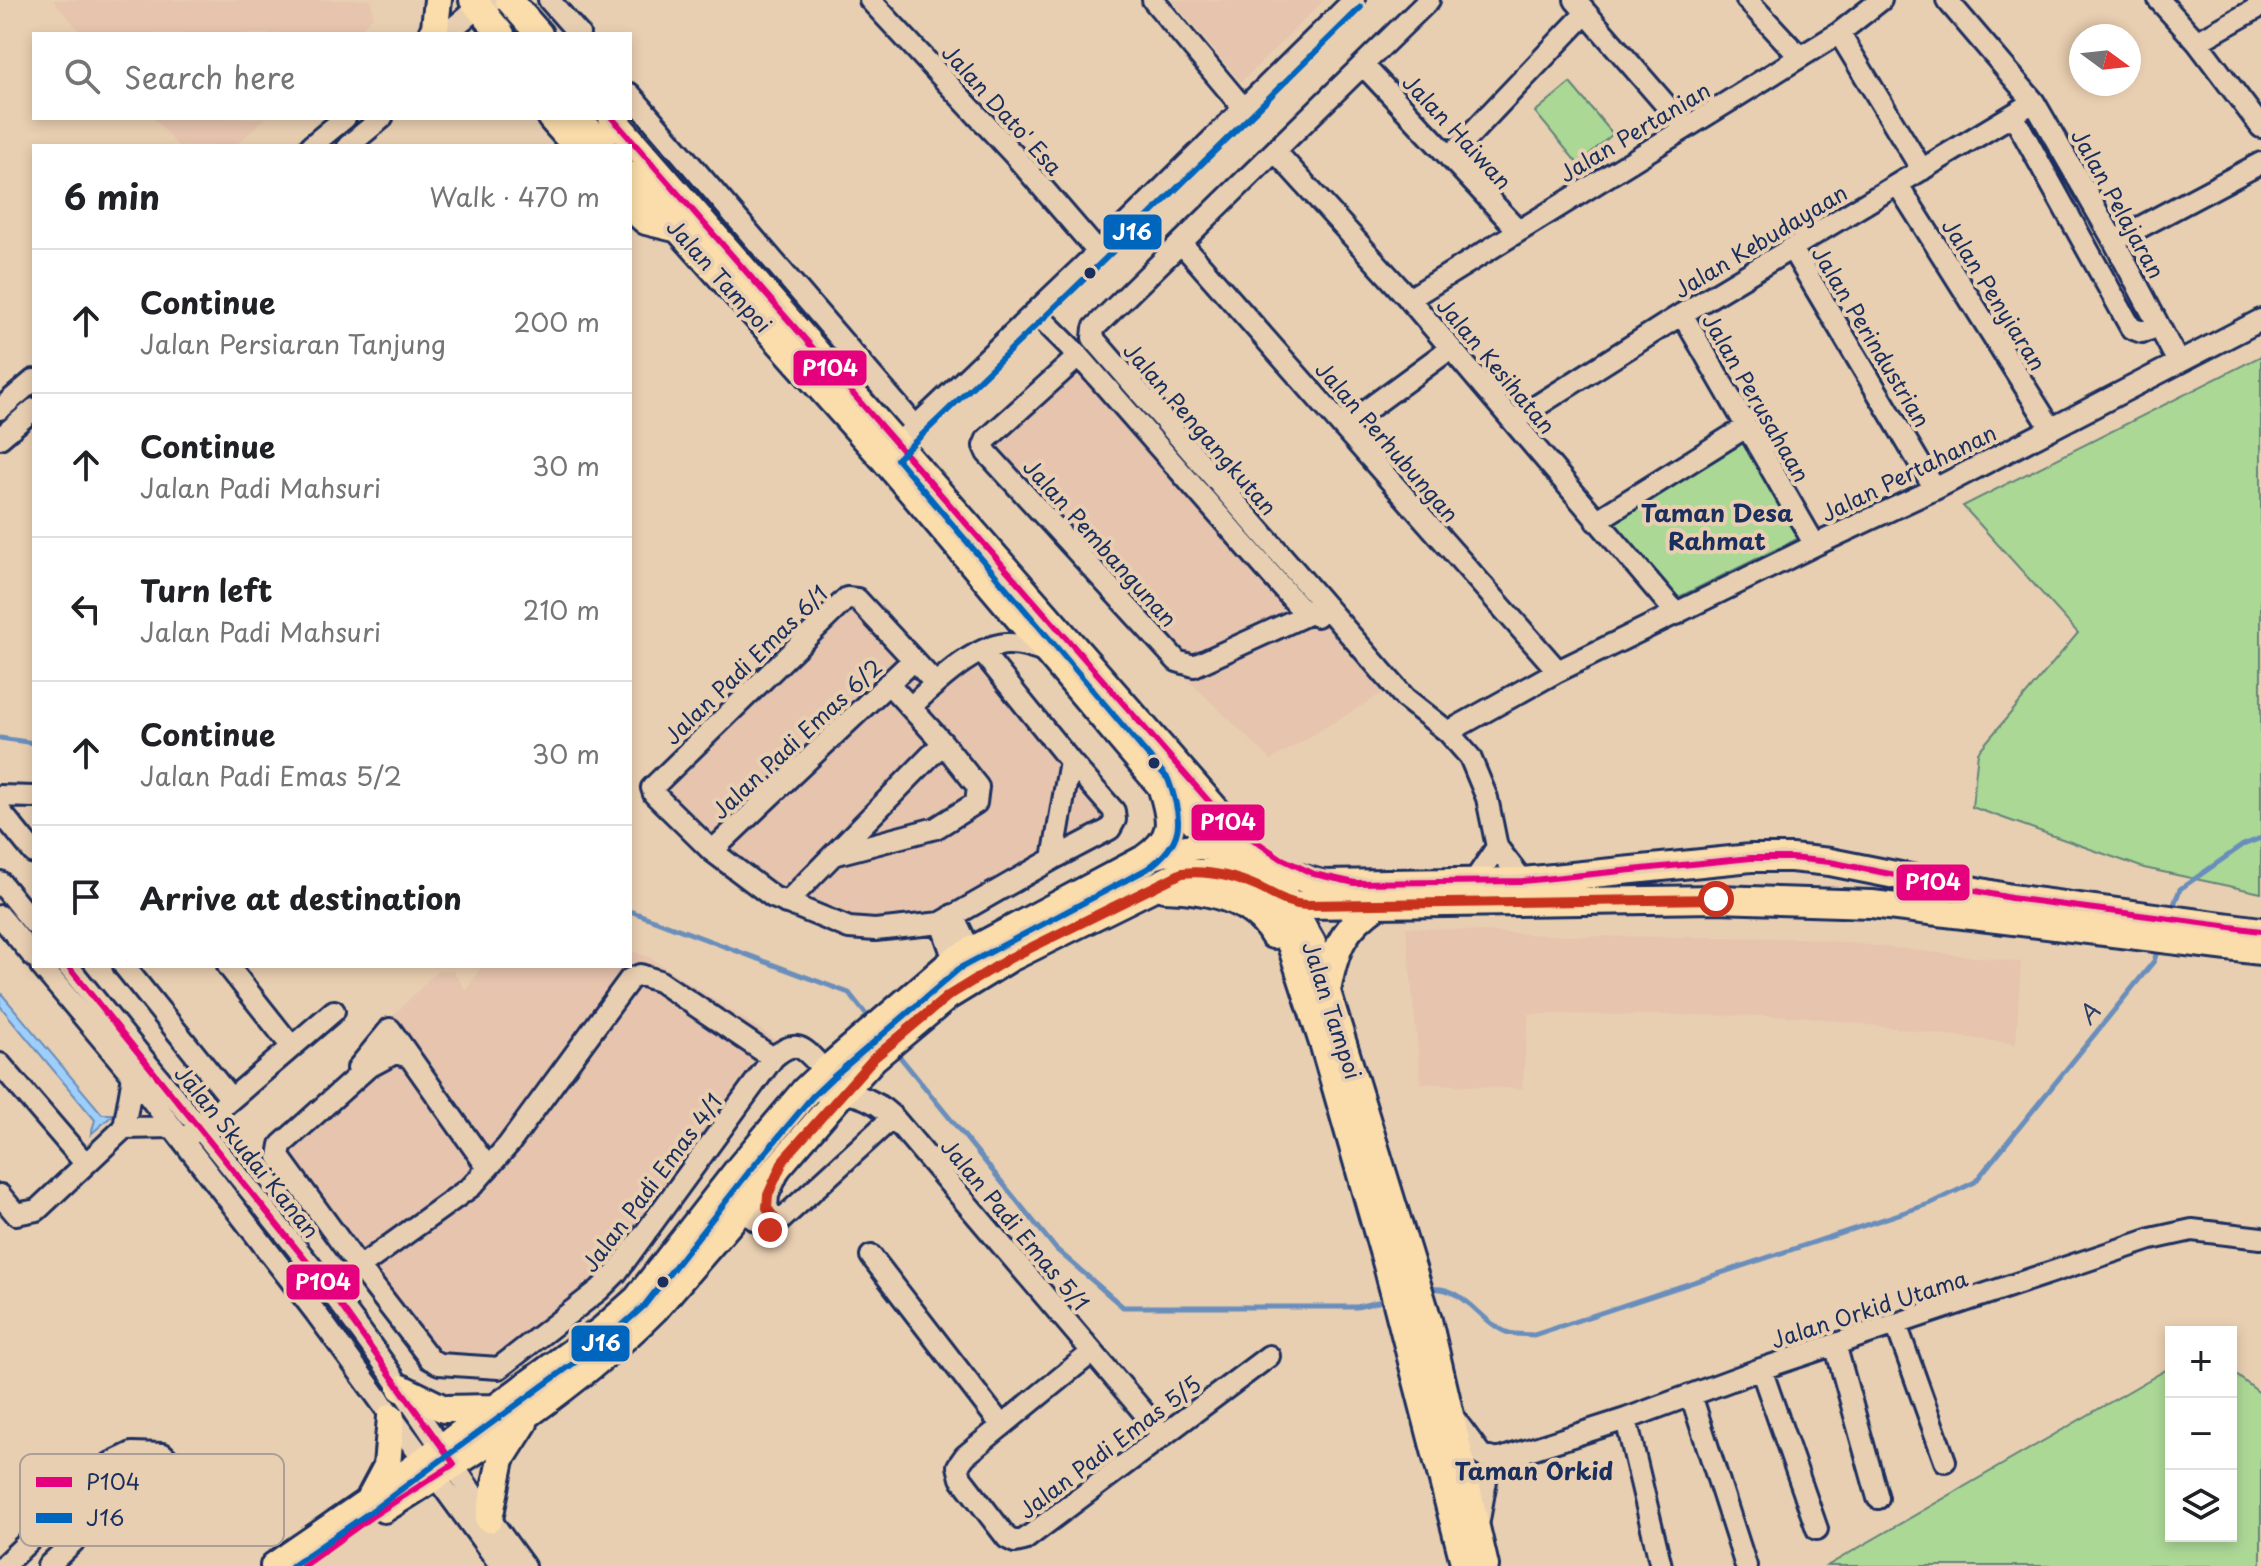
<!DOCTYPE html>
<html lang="en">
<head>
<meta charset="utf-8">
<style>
	:root { --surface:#fff; --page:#f2f2f2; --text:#202124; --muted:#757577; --line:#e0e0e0 }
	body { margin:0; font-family:"Playpen Sans",sans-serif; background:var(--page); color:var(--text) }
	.controls { position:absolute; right:24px; bottom:24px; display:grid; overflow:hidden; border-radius:0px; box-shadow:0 4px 12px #0003 }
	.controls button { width:72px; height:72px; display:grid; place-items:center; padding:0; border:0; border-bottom:2px solid var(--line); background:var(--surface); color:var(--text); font:40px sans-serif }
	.compass { position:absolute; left:2069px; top:24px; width:72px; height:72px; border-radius:50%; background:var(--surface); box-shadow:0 4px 12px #0003; rotate:105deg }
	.stop { position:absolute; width:24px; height:24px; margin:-18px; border:6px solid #c8321e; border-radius:50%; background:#fff }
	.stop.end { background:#c8321e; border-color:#fff; box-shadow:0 2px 8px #0008 }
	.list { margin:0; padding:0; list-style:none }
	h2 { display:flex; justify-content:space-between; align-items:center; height:104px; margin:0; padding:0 32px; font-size:34px }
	h2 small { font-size:26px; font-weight:400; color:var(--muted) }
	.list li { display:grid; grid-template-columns:52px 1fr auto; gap:24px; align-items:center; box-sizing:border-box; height:144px; padding:0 32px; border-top:2px solid var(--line) }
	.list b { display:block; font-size:30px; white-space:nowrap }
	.list p { margin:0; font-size:26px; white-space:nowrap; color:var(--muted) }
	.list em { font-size:26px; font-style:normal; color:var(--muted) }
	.icon { flex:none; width:44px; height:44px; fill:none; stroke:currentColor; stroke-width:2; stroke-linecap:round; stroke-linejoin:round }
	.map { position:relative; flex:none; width:2261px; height:1566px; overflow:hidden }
	.search { position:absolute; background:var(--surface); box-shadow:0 4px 12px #0003; left:32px; top:32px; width:600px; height:88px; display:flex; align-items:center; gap:20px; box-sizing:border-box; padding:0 28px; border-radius:0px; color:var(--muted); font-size:30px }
	.panel { position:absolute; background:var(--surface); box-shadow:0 4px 12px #0003; left:32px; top:144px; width:600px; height:824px; border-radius:0px }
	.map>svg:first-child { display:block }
	.built { fill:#e6c4ae }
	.green { fill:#acd896; stroke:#64847a; stroke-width:2 }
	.water { fill:#9ecefa; stroke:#6a8ebc; stroke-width:2 }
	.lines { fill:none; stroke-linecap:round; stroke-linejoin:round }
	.stream { stroke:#6a8ebc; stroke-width:5 }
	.minor-casing { stroke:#1b2f5e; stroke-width:26 }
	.major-casing { stroke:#1b2f5e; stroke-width:32 }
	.minor { stroke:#e9cfb1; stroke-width:20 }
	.major { stroke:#fbddab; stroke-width:26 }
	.bus-1-casing { stroke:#e9cfb1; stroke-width:12 }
	.bus-2-casing { stroke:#e9cfb1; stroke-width:12 }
	.bus-1 { stroke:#e5007d; stroke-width:6 }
	.bus-2 { stroke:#0065bd; stroke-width:6 }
	.route { stroke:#c8321e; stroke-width:10 }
	.bus-dot { fill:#1b2f5e; stroke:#e9cfb1; stroke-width:3 }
	.labels { text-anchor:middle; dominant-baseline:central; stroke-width:8; stroke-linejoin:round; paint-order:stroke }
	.street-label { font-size:22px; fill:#1b2f5e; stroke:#e9cfb1 }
	.neighbourhood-label { font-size:24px; font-weight:bold; fill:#1b2f5e; stroke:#e9cfb1 }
	.water-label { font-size:24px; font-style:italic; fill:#283f6e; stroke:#e9cfb1 }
	.key { fill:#e9cfb1; stroke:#ab9f98; stroke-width:2 }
	.key-label { font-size:22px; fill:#1b2f5e }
	.line-badge { stroke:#e9cfb1; stroke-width:3 }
	.badge-label { font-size:22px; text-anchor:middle; font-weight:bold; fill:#fff }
</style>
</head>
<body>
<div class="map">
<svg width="2261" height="1566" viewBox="0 0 2261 1566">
	<rect width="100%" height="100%" fill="#e9cfb1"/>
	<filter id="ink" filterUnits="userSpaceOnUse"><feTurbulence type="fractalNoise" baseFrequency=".0125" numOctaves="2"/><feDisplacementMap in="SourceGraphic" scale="16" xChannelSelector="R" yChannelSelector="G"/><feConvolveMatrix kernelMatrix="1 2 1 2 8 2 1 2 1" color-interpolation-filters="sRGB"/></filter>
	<g filter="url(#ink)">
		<path class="built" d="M53,0H371L373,17L355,34H82Z
			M1172,0H1324L1241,82Z
			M154,118H265L235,146H178Z
			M1083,347L1386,691L1271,760L1155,648L981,438Z
			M845,591L935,675L984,645L1120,816L962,917L875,937L771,903L647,783Z
			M1406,927L1566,936L1804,938L2021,962L2016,1044L1800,1016L1529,1014L1522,1089L1421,1083Z
			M630,950L651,958L792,1050L615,1284L509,1370H439L275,1144L333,1090L396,1013L438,970L453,971L466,991L482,966H630Z"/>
		<path class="green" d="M1570,83L1613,134L1578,164L1535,112Z
			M2261,356V893L2144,868L1972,807L1978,752L2078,633L1963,506Z
			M1747,441L1799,538L1677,598L1614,522Z
			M2171,1367V1536H2231V1371L2261,1394V1566H1827Z"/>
		<path class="water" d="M0,992L102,1114H114L91,1134L95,1120L0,1006Z"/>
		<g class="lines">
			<path class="stream" d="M0,738L34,743
				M2172,910L2180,889L2243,845L2261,838
				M630,911L849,993L872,1022
				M896,1052L1056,1249L1123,1307H1357L1390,1299
				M1426,1290C1463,1281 1480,1324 1509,1333C1516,1335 1526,1334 1534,1335L1929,1204L1975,1182L2154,961L2159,945"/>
			<defs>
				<path id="minor" d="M549,0L579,34
					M870,0L1016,157L1098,252
					M1153,0L1244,109
					M1429,0L1094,328L1093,338L1405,698L1448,732L1470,757L1487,798L1497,847L1523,881
					M1575,0L1685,127
					M1747,0L1800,57
					M1947,0L2034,102L2114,241L2178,362
					M2159,0L2197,42L2261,127
					M1839,33L1922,170
					M446,34L478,7L494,0
					M2197,42L2261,6
					M1363,65L1518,230
					M630,94L916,427
					M2013,115L2131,328L2142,332L2158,327
					M311,146L345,118
					M348,146L382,118
					M1275,151L1409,299L1677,614
					M1449,157L1586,13
					M1898,185L2051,428
					M2114,241L2261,163
					M1181,243L1558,671
					M1792,249L1935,489
					M1409,299L1839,33L1881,0
					M1035,312L1079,356L1301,609L1317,616
					M1682,314L1815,545
					M1079,356L987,439L984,446L987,453L1177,661L1194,666L1308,614
					M0,409L34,380
					M1513,421L1682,314L2034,102
					M1345,426L1451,348
					M0,438L34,409
					M886,455L1098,252L1354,0
					M1596,521L1746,427
					M935,683L857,599L847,598L652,788L654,794L712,851L773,897L849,928L875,930L941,923L1053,859L1070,761L982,652
					M911,707C933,685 974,646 1006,644C1021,643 1035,648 1049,654
					M1448,732L1558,671L1815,545L1935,489L2261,320
					M0,796L34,797
					M0,811L34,853
					M712,851L913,660
					M833,855L936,828L976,803L978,787L943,743L888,683
					M1053,859L1110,829L1115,820L1114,811L1070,761
					M1474,881L1497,847
					M0,882L34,924
					M786,903L943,743
					M953,915L971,952
					M0,916L34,957
					M941,923L954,960
					M41,966L133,1076L316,1313L501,1566
					M68,966C154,1073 243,1179 328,1288C398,1377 456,1475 524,1566
					M124,966L231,1099
					M228,966L292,1047
					M409,1057L395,1053L367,1068L281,1145L279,1157L359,1267L430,1359L439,1364L499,1368L599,1290L616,1273L773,1058C798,1035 806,1051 825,1071
					M0,1064L85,1163
					M358,1068L390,1029L488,1168
					M805,1090C843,1093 864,1090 893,1117L1163,1435
					M124,1128L172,1127
					M188,1136L334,1011
					M778,1173L768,1195L767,1208L778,1223
					M0,1195L16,1214L37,1210L124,1128L133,1076
					M737,1213L751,1217L770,1230L893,1117
					M871,1256L1002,1426
					M329,1289L472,1186L509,1144L630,979L640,975L659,981L773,1058
					M1896,1324L1945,1461
					M1835,1344L1878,1498
					M1091,1353L965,1456L958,1466L961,1478L1007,1538L1015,1542L1024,1540L1269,1356
					M1761,1369L1817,1529
					M1691,1395L1746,1566
					M1453,1417L1482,1456L1497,1460L1626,1419L1761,1369L2151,1239L2192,1230L2261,1238
					M1626,1419L1661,1566
					M1479,1520L1487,1475L1497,1460
					M3,1566L111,1463L132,1453L163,1454L172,1463L174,1477L164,1483L127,1491L48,1566"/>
				<path id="major" d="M473,0L501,34
					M509,0L539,34
					M432,34L435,27L438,0
					M551,118L576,146
					M578,118L603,146
					M612,118L1217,811L1290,904L1312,943L1428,1320L1485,1566
					M630,175L883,458L1160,785L1224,853
					M630,207L646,221L679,229
					M1145,858C1175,837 1172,821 1162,789
					M1257,887L1291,945L1324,1046L1387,1265L1465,1566
					M1164,888C1203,889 1252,897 1273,935
					M1328,986C1336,945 1344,928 1378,904
					M401,1388L444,1409L493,1408
					M371,1496L387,1466L391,1417
					M384,1509C476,1452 579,1385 655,1309L842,1093L874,1058L948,996L1010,958L1182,873H1214L1256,887L1290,904L1306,905L1716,899L1872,904L2261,951
					M489,1519L501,1459L524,1423
					M274,1566L367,1502L602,1330L637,1299L740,1167L805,1090L825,1071L954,960L1142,860L1172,850L1200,846L1221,849L1263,867L1322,884L1523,881L1751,858H1791L1830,862L2011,898L2261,931"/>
			</defs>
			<use href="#minor" class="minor-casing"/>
			<use href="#major" class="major-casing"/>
			<use href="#minor" class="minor"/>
			<use href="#major" class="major"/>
			<defs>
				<path id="bus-1" d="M612,118L1226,821L1282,859L1314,874L1355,883L1523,881L1751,858H1791L1830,862L2011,898L2261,931
					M68,966L329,1289L454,1464L371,1517L303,1566"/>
				<path id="bus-2" d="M292,1566L373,1510L608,1338L644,1306L748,1173L812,1097L832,1078L960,968L1147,869C1184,843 1184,820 1168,779L897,459L1105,259L1361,7"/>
			</defs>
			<use href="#bus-1" class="bus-1-casing"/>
			<use href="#bus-2" class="bus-2-casing"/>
			<use href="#bus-1" class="bus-1"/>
			<use href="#bus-2" class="bus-2"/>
		</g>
	</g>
	<g class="lines" filter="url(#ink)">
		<path class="route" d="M770,1230L778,1223L767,1208L768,1195L784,1159L874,1058L948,996L1010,958L1182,873C1208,870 1233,876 1258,887C1275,895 1287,904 1306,905L1716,899"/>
	</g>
	<g class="bus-dot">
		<circle cx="1090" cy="273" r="7"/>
		<circle cx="1154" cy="763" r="7"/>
		<circle cx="663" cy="1282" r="7"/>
	</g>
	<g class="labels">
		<g class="street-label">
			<text transform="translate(1003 109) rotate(48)">Jalan Dato' Esa</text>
			<text transform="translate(1458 131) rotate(47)">Jalan Haiwan</text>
			<text transform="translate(1634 131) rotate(-31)">Jalan Pertanian</text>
			<text transform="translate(2119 203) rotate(61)">Jalan Pelajaran</text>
			<text transform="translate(1760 240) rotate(-31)">Jalan Kebudayaan</text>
			<text transform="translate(720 275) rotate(48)">Jalan Tampoi</text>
			<text transform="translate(1995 294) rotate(58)">Jalan Penyiaran</text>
			<text transform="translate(1872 336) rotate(59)">Jalan Perindustrian</text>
			<text transform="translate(1497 365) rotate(50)">Jalan Kesihatan</text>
			<text transform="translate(1757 397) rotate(60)">Jalan Perusahaan</text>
			<text transform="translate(1201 428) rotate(49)">Jalan Pengangkutan</text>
			<text transform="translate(1388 441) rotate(49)">Jalan Perhubungan</text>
			<text transform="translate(1908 472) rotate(-26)">Jalan Pertahanan</text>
			<text transform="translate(1101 542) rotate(48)">Jalan Pembangunan</text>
			<text transform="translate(745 664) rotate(-44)">Jalan Padi Emas 6/1</text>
			<text transform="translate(796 738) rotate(-43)">Jalan Padi Emas 6/2</text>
			<text transform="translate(1333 1010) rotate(72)">Jalan Tampoi</text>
			<text transform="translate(248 1151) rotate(51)">Jalan Skudai Kanan</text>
			<text transform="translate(651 1182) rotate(-53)">Jalan Padi Emas 4/1</text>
			<text transform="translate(1016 1224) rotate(50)">Jalan Padi Emas 5/1</text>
			<text transform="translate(1869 1308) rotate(-18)">Jalan Orkid Utama</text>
			<text transform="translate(1109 1446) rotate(-37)">Jalan Padi Emas 5/5</text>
		</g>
		<g class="neighbourhood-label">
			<text x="1717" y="512">Taman Desa<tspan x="1717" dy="28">Rahmat</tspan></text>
			<text x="1534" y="1470">Taman Orkid</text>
		</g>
		<g class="water-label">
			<text transform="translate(2088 1013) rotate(-51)">A</text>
		</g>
	</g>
	<rect x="20" y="1454" width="264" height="92" rx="12" class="key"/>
	<rect x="36" y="1477" width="36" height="10" fill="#e5007d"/>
	<rect x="36" y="1513" width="36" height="10" fill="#0065bd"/>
	<g class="key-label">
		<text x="86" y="1490">P104</text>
		<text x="86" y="1526">J16</text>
	</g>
	<g class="line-badge">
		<rect x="1102" y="213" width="61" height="38" rx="8" fill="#0065bd"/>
		<rect x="792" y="349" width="76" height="38" rx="8" fill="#e5007d"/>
		<rect x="1190" y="803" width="76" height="39" rx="8" fill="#e5007d"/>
		<rect x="1895" y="863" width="76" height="39" rx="8" fill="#e5007d"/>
		<rect x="285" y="1263" width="76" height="38" rx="8" fill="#e5007d"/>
		<rect x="570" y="1324" width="61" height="39" rx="8" fill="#0065bd"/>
	</g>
	<g class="badge-label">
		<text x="1132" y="240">J16</text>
		<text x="830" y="376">P104</text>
		<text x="1228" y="830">P104</text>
		<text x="1933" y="890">P104</text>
		<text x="323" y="1290">P104</text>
		<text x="601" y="1351">J16</text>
	</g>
</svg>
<div class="controls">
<button>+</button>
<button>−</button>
<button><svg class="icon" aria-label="layers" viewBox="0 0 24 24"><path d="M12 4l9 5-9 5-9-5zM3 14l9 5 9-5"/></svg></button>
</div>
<svg class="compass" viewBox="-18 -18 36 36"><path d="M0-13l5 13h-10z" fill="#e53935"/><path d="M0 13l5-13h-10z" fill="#757577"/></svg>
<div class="stop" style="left:1716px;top:899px"></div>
<div class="stop end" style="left:770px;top:1230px"></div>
<div class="search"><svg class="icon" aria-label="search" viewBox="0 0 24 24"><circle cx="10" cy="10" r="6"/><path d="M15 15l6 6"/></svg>Search here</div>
<section class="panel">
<h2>6 min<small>Walk · 470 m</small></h2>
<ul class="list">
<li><svg class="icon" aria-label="ahead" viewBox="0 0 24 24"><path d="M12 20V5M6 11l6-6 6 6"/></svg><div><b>Continue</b><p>Jalan Persiaran Tanjung</p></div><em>200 m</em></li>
<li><svg class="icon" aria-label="ahead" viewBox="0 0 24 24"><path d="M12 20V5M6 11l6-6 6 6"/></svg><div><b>Continue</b><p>Jalan Padi Mahsuri</p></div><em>30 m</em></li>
<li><svg class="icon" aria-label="left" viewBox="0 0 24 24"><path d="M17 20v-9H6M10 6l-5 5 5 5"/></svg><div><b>Turn left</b><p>Jalan Padi Mahsuri</p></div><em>210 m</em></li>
<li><svg class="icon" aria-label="ahead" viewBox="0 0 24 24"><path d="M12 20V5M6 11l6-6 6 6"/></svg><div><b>Continue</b><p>Jalan Padi Emas 5/2</p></div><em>30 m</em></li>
<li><svg class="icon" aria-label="arrive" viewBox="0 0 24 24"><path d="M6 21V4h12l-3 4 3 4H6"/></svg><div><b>Arrive at destination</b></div></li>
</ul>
</section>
</div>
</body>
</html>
